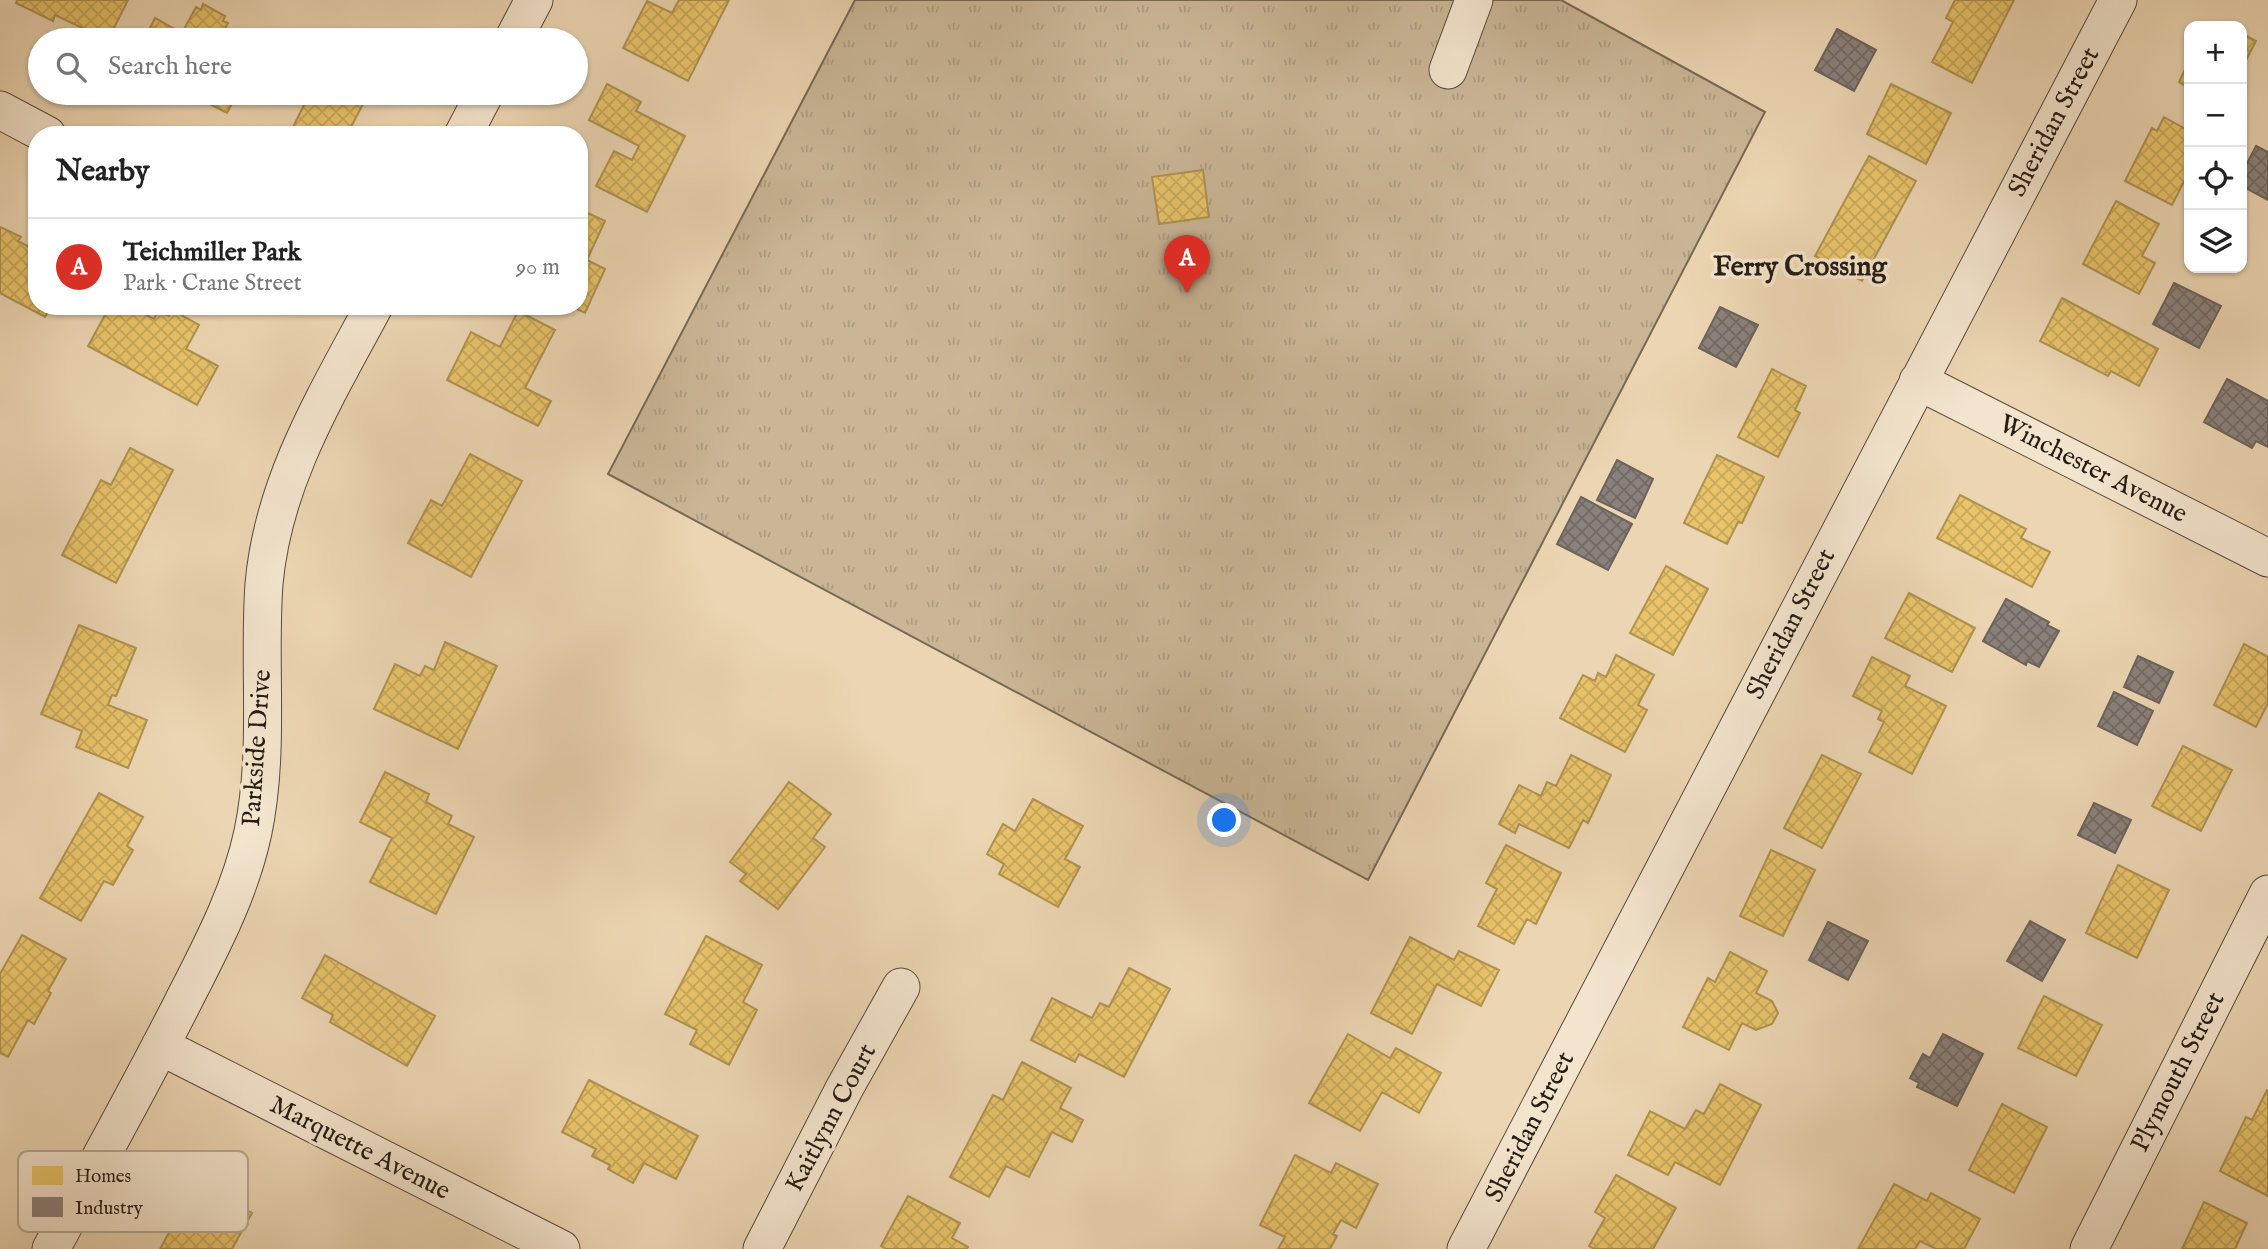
<!DOCTYPE html>
<html lang="en">
<head>
<meta charset="utf-8">
<style>
	:root { --surface:#fff; --page:#f2f2f2; --text:#222; --muted:#767676; --line:#e0e0e0; --accent:#d93025 }
	body { margin:0; font-family:"IM FELL English",serif; background:var(--page); color:var(--text) }
	.controls { position:absolute; right:21px; top:21px; display:grid; overflow:hidden; border-radius:14px; box-shadow:0 2px 5px #0004 }
	.controls button { width:63px; height:63px; display:grid; place-items:center; padding:0; border:0; border-bottom:2px solid var(--line); background:var(--surface); color:var(--text); font:35px sans-serif }
	.you { position:absolute; left:1225px; top:821px; width:24px; height:24px; margin:-18px; border:5px solid #fff; border-radius:50%; background:#1a73e8; box-shadow:0 0 0 10px #1a73e833 }
	.badge { display:grid; place-items:center; width:46px; height:46px; border-radius:50%; background:var(--accent); color:#fff; font-size:23px; font-weight:700 }
	.pin { position:absolute; translate:-50% -58px; filter:drop-shadow(0 2px 4px #0008) }
	.pin::after { content:''; position:absolute; top:37px; width:24px; height:21px; background:inherit; clip-path:polygon(0 0,100% 0,50% 100%) }
	.list { margin:0; padding:0; list-style:none }
	h2 { display:flex; justify-content:space-between; align-items:center; height:91px; margin:0; padding:0 28px; font-size:30px }
	h2 small { font-size:23px; font-weight:400; color:var(--muted) }
	.list li { display:grid; grid-template-columns:46px 1fr auto; gap:21px; align-items:center; box-sizing:border-box; height:98px; padding:0 28px; border-top:2px solid var(--line) }
	.list b { display:block; font-size:26px; white-space:nowrap }
	.list p { margin:0; font-size:23px; white-space:nowrap; color:var(--muted) }
	.list em { font-size:23px; font-style:normal; color:var(--muted) }
	.icon { flex:none; width:38px; height:38px; fill:none; stroke:currentColor; stroke-width:2; stroke-linecap:round; stroke-linejoin:round }
	.map { position:relative; flex:none; width:2268px; height:1249px; overflow:hidden }
	.search { position:absolute; background:var(--surface); box-shadow:0 2px 5px #0004; left:28px; top:28px; width:560px; height:77px; display:flex; align-items:center; gap:18px; box-sizing:border-box; padding:0 24px; border-radius:38px; color:var(--muted); font-size:26px }
	.panel { position:absolute; background:var(--surface); box-shadow:0 2px 5px #0004; left:28px; top:126px; width:560px; height:189px; border-radius:28px }
	.map>svg:first-child { display:block }
	.park { fill:url(#park-tufts); stroke:#786955; stroke-width:2 }
	.homes { fill:url(#homes-cross-hatch); stroke:#ae9250; stroke-width:2 }
	.industry { fill:url(#industry-cross-hatch); stroke:#6c635c; stroke-width:2 }
	.lines { fill:none; stroke-linecap:round; stroke-linejoin:round }
	.street-casing { stroke:#584a3b; stroke-width:39 }
	.street { stroke:#f3e4cd; stroke-width:37 }
	.labels { text-anchor:middle; dominant-baseline:central; stroke-width:7; stroke-linejoin:round; paint-order:stroke }
	.street-label { font-size:26px; fill:#261c13; stroke:#f3e4cd }
	.neighbourhood-label { font-size:28px; font-weight:bold; fill:#261c13; stroke:#f3e4cd }
	.key { fill:#f3e4cd; stroke:#b6a895; stroke-width:2 }
	.key-label { font-size:19px; fill:#261c13 }
</style>
</head>
<body>
<div class="map">
<svg width="2268" height="1249" viewBox="0 0 2268 1249">
	<defs>
		<pattern id="park-tufts" width="24" height="20" patternUnits="userSpaceOnUse" patternTransform="scale(1.75)"><rect width="24" height="20" fill="#cab697"/><path d="M3 7l-1-3M5 7V3M7 7l1-3M15 17l-1-3M17 17v-4M19 17l1-3" fill="none" stroke="#ad9c81"/></pattern>
		<pattern id="homes-cross-hatch" width="8" height="8" patternUnits="userSpaceOnUse" patternTransform="scale(1.75)"><rect width="8" height="8" fill="#e9c46a"/><path d="M0 0l8 8M0 8l8-8" fill="none" stroke="#c8a85b"/></pattern>
		<pattern id="industry-cross-hatch" width="8" height="8" patternUnits="userSpaceOnUse" patternTransform="scale(1.75)"><rect width="8" height="8" fill="#8a817c"/><path d="M0 0l8 8M0 8l8-8" fill="none" stroke="#716964"/></pattern>
	</defs>
	<rect width="100%" height="100%" fill="#ecd5b2"/>
	<filter id="stains"><feTurbulence type="fractalNoise" baseFrequency=".00286" numOctaves="4"/><feColorMatrix values="0 0 0 0 .2 0 0 0 0 .09 0 0 0 0 .02 0 0 0 .5 -.17"/></filter>
	<radialGradient id="worn" r=".72"><stop offset=".6" stop-color="#630" stop-opacity="0"/><stop offset="1" stop-color="#630" stop-opacity=".3"/></radialGradient>
	<path class="park" d="M855,0H1561L1765,112L1368,880L608,474Z"/>
	<path class="homes" d="M17,0H128L108,40L55,15L53,21L16,3Z
		M679,0H729L688,81L623,48L647,1L672,13Z
		M1955,0H2014L1972,83L1932,62L1953,22L1946,18Z
		M203,4L225,16L223,21L228,23L219,40H144L155,18L182,33L196,7L201,10Z
		M2242,34L2256,41L2242,68Z
		M2189,61V88L2179,82Z
		M607,84L641,102L636,111L685,136L647,212L596,186L614,151L632,160L639,146L589,120Z
		M1891,84L1951,113L1926,164L1867,134Z
		M188,93H238L227,113Z
		M310,93H365L363,96L366,98L347,135H289Z
		M2164,117L2189,131V172L2172,205L2125,181L2152,128L2157,131Z
		M1869,156L1916,181L1862,281L1815,256Z
		M1203,170L1209,217L1159,224L1152,177Z
		M2116,201L2159,224L2142,256L2155,263L2139,294L2083,264Z
		M579,209L605,221L587,260L605,269L585,313L571,306H579Z
		M0,227L21,237L18,241L37,251V306H51L45,317L0,293Z
		M2062,298L2158,349L2139,386L2111,371L2108,376L2040,341Z
		M110,306H129L154,319L158,311L169,316L172,310L199,325L186,349L218,366L197,405L88,346Z
		M518,311L555,330L525,388L551,401L538,426L447,380L471,332L500,347Z
		M1772,369L1806,386L1795,410L1800,413L1778,457L1738,437Z
		M130,448L173,470L116,583L62,555L101,480L111,485Z
		M470,454L522,481L471,577L408,543L431,500L442,506Z
		M1717,455L1764,477L1742,523L1738,522L1727,544L1684,523Z
		M1960,495L2026,529L2021,538L2050,552L2032,587L1937,538Z
		M1666,566L1708,589L1673,655L1630,633Z
		M1909,593L1975,628L1952,672L1885,638Z
		M79,625L136,648L116,696L112,695L108,705L147,720L128,768L76,747L82,731L41,714Z
		M445,642L497,666L458,749L374,709L395,664L420,676L425,666L434,670Z
		M2244,644L2268,657V703L2256,727L2214,705Z
		M1616,655L1654,675L1638,705L1647,710L1625,752L1560,718L1583,675L1595,681L1598,673L1606,677Z
		M1872,657L1910,676L1905,686L1946,706L1912,774L1869,752L1884,722L1878,719L1882,711L1853,696Z
		M2183,746L2232,770L2201,831L2152,806Z
		M1571,755L1611,775L1588,823L1583,820L1569,848L1519,824L1515,833L1499,824L1519,785L1541,796L1547,782L1556,786Z
		M1822,755L1861,774L1822,848L1784,828Z
		M385,772L429,794L426,802L452,816L448,824L474,837L436,914L370,882L392,838L360,822Z
		M789,782L831,814L813,838L825,847L778,909L740,881L746,874L730,862Z
		M99,793L143,817L127,846L133,850L113,885L104,881L81,921L40,898Z
		M1033,799L1083,826L1065,859L1080,867L1058,907L999,874L1004,864L987,854L1003,824L1015,831Z
		M1506,845L1561,873L1536,924L1527,919L1514,944L1478,926L1497,889L1486,883Z
		M1771,850L1815,870L1783,936L1740,916Z
		M2118,865L2169,890L2137,958L2086,933Z
		M22,935L66,959L48,991L51,993L34,1024L28,1020L8,1057L0,1053V974Z
		M706,936L762,965L743,1002L757,1010L729,1065L690,1044L697,1030L665,1014Z
		M1410,937L1454,960L1459,951L1499,970L1481,1006L1437,984L1412,1034L1371,1013Z
		M1730,952L1767,971L1756,993L1772,1001L1778,1013L1772,1024L1756,1030L1742,1023L1729,1050L1683,1027L1708,978L1715,982Z
		M325,955L435,1016L407,1066L330,1022L333,1015L302,998Z
		M1129,968L1170,989L1124,1077L1079,1054L1075,1062L1031,1040L1052,998L1092,1018L1100,1003L1109,1007Z
		M2044,996L2102,1025L2076,1076L2018,1048Z
		M1348,1034L1390,1058L1396,1048L1441,1073L1419,1113L1382,1092L1360,1131L1309,1103Z
		M1022,1062L1071,1088L1060,1108L1083,1120L1072,1142L1052,1132L1029,1177L1006,1166L989,1197L950,1177L993,1095L1003,1100Z
		M589,1080L698,1136L676,1179L644,1163L633,1183L608,1169L610,1165L592,1156L596,1149L562,1132Z
		M1720,1084L1761,1105L1720,1185L1675,1162L1668,1175L1628,1155L1650,1111L1685,1129L1696,1110L1704,1114Z
		M2267,1090H2268V1196L2220,1171L2246,1117L2252,1120Z
		M2002,1104L2047,1127L2014,1193L1969,1170Z
		M1295,1155L1331,1173L1336,1163L1378,1184L1356,1228L1341,1220L1333,1234L1337,1236L1330,1249H1278L1285,1237L1260,1225Z
		M1616,1175L1676,1208L1653,1249H1594L1589,1246L1605,1218L1595,1212Z
		M1894,1184L1927,1201L1931,1193L1980,1219L1964,1249H1936L1920,1241L1915,1249H1858Z
		M209,1189L252,1213L232,1249H160L187,1200L199,1207Z
		M908,1196L960,1223L952,1238L968,1247L967,1249H886L881,1246Z
		M2204,1202L2247,1223L2235,1249H2182Z"/>
	<path class="industry" d="M1837,29L1876,50L1854,91L1815,70Z
		M2256,146L2268,152V200L2242,186V173Z
		M2174,283L2221,306L2199,348L2153,324Z
		M1720,307L1758,325L1736,367L1699,348Z
		M2227,379L2268,401V447L2256,441L2252,448L2204,422Z
		M1617,460L1653,479L1635,518L1597,500Z
		M1581,497L1632,524L1608,570L1557,544Z
		M2006,599L2049,622L2047,625L2059,631L2039,667L2027,661L2026,665L1983,641Z
		M2138,656L2173,672L2159,703L2124,687Z
		M2114,692L2153,711L2137,745L2098,726Z
		M2094,803L2131,820L2115,853L2078,835Z
		M2030,921L2065,940L2042,981L2007,961Z
		M1828,922L1868,941L1848,980L1809,960Z
		M1943,1034L1983,1054L1957,1106L1917,1087L1919,1083L1910,1078L1923,1054L1930,1058Z"/>
	<g class="lines">
		<defs>
			<path id="street" d="M513,40L534,0
				M1448,70L1474,0
				M0,110L47,135
				M463,135L485,93
				M1918,381L2268,558
				M160,1046L561,1249
				M51,1249C95,1167 141,1085 183,1002C211,947 240,893 253,832C270,750 258,666 264,584C273,481 326,396 374,306
				M762,1249L844,1089L901,987
				M1466,1249L2118,0
				M2089,1249L2268,894"/>
		</defs>
		<use href="#street" class="street-casing"/>
		<use href="#street" class="street"/>
	</g>
	<g class="labels">
		<g class="street-label">
			<text transform="translate(2054 122) rotate(-62)">Sheridan Street</text>
			<text transform="translate(2093 469) rotate(27)">Winchester Avenue</text>
			<text transform="translate(1791 624) rotate(-63)">Sheridan Street</text>
			<text transform="translate(257 748) rotate(-86)">Parkside Drive</text>
			<text transform="translate(2178 1072) rotate(-63)">Plymouth Street</text>
			<text transform="translate(831 1118) rotate(-62)">Kaitlynn Court</text>
			<text transform="translate(1530 1127) rotate(-63)">Sheridan Street</text>
			<text transform="translate(360 1148) rotate(27)">Marquette Avenue</text>
		</g>
		<g class="neighbourhood-label">
			<text x="1800" y="267">Ferry Crossing</text>
		</g>
	</g>
	<rect x="18" y="1151" width="230" height="81" rx="10" class="key"/>
	<rect x="32" y="1166" width="31" height="19" fill="#e9c46a"/>
	<rect x="32" y="1197" width="31" height="20" fill="#8a817c"/>
	<g class="key-label">
		<text x="75" y="1182">Homes</text>
		<text x="75" y="1214">Industry</text>
	</g>
	<rect width="100%" height="100%" filter="url(#stains)"/>
	<rect width="100%" height="100%" fill="url(#worn)"/>
</svg>
<div class="controls">
<button>+</button>
<button>−</button>
<button><svg class="icon" aria-label="locate" viewBox="0 0 24 24"><circle cx="12" cy="12" r="6"/><path d="M12 2v4M12 18v4M2 12h4M18 12h4"/></svg></button>
<button><svg class="icon" aria-label="layers" viewBox="0 0 24 24"><path d="M12 4l9 5-9 5-9-5zM3 14l9 5 9-5"/></svg></button>
</div>
<div class="you"></div>
<div class="pin badge" style="left:1187px;top:293px">A</div>
<div class="search"><svg class="icon" aria-label="search" viewBox="0 0 24 24"><circle cx="10" cy="10" r="6"/><path d="M15 15l6 6"/></svg>Search here</div>
<section class="panel">
<h2>Nearby<small></small></h2>
<ul class="list">
<li><span class="badge">A</span><div><b>Teichmiller Park</b><p>Park · Crane Street</p></div><em>90 m</em></li>
</ul>
</section>
</div>
</body>
</html>
